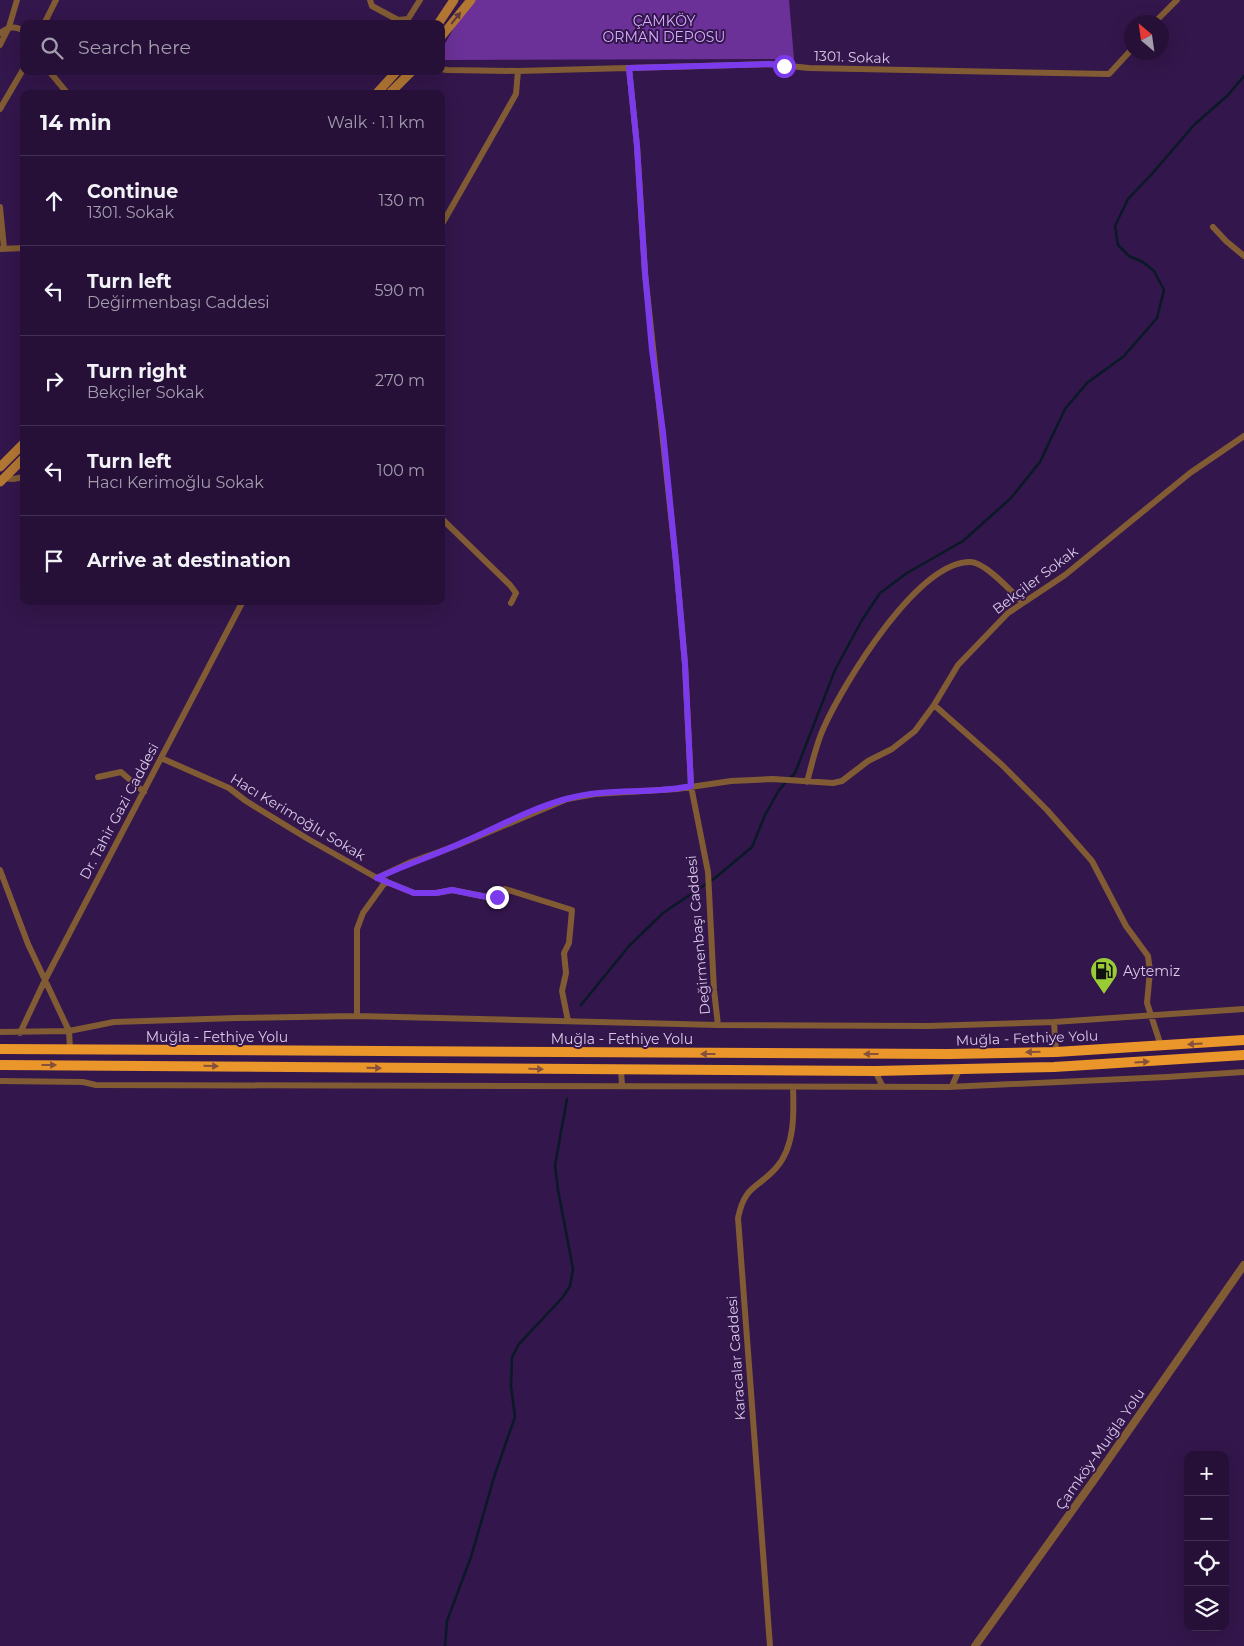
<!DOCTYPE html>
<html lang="en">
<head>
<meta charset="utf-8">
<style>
	:root { --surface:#261038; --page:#2e1940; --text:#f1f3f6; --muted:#a49dae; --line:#423053 }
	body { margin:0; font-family:Montserrat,sans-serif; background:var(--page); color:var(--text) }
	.controls { position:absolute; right:15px; bottom:15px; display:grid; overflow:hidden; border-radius:10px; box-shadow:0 5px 20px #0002 }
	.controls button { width:45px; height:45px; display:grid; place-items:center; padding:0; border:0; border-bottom:1px solid var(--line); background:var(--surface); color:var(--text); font:25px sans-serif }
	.compass { position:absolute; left:1124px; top:15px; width:45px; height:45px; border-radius:50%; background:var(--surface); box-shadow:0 5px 20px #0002; rotate:331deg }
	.stop { position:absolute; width:15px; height:15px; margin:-11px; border:4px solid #7c3aed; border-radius:50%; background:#fff }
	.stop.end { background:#7c3aed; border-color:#fff; box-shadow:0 1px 5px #0008 }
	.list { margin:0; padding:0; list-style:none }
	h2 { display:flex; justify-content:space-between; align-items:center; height:65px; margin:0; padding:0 20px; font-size:21px }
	h2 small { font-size:16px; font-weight:400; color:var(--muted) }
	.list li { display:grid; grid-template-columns:32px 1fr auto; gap:15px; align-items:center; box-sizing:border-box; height:90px; padding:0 20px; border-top:1px solid var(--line) }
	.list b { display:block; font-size:19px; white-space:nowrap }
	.list p { margin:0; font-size:16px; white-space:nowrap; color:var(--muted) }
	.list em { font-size:16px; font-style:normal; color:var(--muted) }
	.icon { flex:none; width:28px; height:28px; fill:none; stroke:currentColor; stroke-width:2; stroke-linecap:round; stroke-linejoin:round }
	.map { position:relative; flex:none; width:1244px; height:1646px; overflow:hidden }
	.search { position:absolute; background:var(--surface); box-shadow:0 5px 20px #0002; left:20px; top:20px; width:425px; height:55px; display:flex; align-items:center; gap:12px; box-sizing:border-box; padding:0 18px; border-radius:10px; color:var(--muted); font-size:19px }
	.panel { position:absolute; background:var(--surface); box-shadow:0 5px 20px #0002; left:20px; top:90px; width:425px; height:515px; border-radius:10px }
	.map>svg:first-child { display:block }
	.forest { fill:#6b3198 }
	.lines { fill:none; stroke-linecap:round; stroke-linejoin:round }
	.stream { stroke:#0a1926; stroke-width:2.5 }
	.minor { stroke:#805b33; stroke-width:6 }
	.tertiary { stroke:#805b33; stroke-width:8 }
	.secondary { stroke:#b27733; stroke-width:9 }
	.trunk { stroke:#ea962a; stroke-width:10 }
	.oneway { fill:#5f3843 }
	.oneway2 { fill:#85503c }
	.route { stroke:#7c3aed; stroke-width:6 }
	.labels { text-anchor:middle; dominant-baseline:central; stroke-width:4; stroke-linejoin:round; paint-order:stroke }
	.park-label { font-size:14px; fill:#d6aefe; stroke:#33164b }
	.street-label { font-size:14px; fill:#d9caea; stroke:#33164b }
	.poi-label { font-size:14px; fill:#d9caea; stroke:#33164b; text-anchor:start }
</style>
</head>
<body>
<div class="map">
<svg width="1244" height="1646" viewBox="0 0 1244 1646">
	<rect width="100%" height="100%" fill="#33164b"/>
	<path class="forest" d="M469,0H789L794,59L441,60V51Z"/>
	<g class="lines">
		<path class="stream" d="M790,778L795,773L835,670L862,620L880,593L907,573L963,541L1011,498L1040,462L1065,409L1087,383L1124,356L1157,318L1164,290L1154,271L1143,262L1129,256L1118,245L1115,226L1128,199L1151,175L1194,125L1228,95L1244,76
			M581,1005L629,946L663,913L715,878L752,847L765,815L779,790L786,782
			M445,1646L447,1621L471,1557L495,1474L515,1417L511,1386L512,1357L519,1344L563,1297L570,1286L573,1269L558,1190L555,1165L567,1099"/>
		<path class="minor" d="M370,0L372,6L398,20L408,19L420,0
			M1155,22L1177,0
			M44,24L56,0
			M0,33C9,27 14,25 24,31
			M0,45L9,27L17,0
			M629,68L637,146L645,273L676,562L685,664L691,786L708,872L714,990L718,1025
			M441,69L447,70L518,71L769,64L809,68L1109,74L1132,49
			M49,71L68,94
			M0,109L24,68
			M0,207L4,248
			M441,226L516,94L518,71
			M1213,227L1226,241L1244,256
			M1,249L24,248
			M3,478L13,479L24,477
			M441,518L510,585L516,593L511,603
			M934,705L1001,764L1047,810L1092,861L1126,926L1148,956L1150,971L1147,1003L1161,1046
			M161,758L229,788L246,801L308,839L377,878L414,893H436L452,890L492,898L497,897L505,889L572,910L569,943L564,953L566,973L562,991L568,1021
			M98,777L121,772L144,792
			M807,782C812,764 816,744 824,727C844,683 917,562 970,562C985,562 1012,592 1023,603
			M0,870L28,944L69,1031L70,1049
			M377,878L411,862L458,845L567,799L595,794L677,789L731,781L773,779L833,783L842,781L868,761L892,749L915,731L934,705L958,665L1008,613L1065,575L1190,473L1244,436
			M357,1016V929L363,913L386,881
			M1054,1022L1056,1052
			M0,1032L69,1031L114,1022L237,1018L357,1016L718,1025L928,1026L1054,1022L1244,1009
			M20,1033L45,980L243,601
			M621,1069L622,1086
			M875,1071L883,1087
			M0,1081L83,1082L96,1085L948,1087L1167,1077L1244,1072
			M952,1086L959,1070
			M770,1646L738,1218C745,1185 756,1190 776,1168C795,1147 794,1113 793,1087"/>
		<path class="tertiary" d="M975,1646L1094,1480L1244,1265"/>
		<path class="secondary" d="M438,24L454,0
			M441,37L471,0
			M376,94L397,71
			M389,94L412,71
			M0,467L24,443
			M0,482L24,458"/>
		<path class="trunk" d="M0,1049L948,1054L1056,1052L1244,1040
			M0,1065L875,1071L1054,1067L1244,1055"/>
	</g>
	<defs><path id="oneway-solid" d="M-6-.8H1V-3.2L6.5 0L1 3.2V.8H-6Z" transform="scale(1.25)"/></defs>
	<use class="oneway" href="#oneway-solid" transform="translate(456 18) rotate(-51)"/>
	<g class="oneway2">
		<use href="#oneway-solid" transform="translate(1195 1044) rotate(176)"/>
		<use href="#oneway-solid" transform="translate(1033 1052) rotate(179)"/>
		<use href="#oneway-solid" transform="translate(708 1054) rotate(-180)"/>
		<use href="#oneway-solid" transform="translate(871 1054) rotate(180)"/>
		<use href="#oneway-solid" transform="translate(1142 1062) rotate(-3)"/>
		<use href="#oneway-solid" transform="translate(49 1065)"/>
		<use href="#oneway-solid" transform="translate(211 1066) rotate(1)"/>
		<use href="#oneway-solid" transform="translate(374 1068) rotate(1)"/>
		<use href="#oneway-solid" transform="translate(536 1069) rotate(1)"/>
	</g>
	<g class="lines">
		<path class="route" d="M497,897L492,898L452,890L436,893H414L377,878C407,864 438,854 468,840C500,826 533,808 566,799C607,787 650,795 691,786L685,664L676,562L663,432L652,350L645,273L637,146L629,68L769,64L784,66"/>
	</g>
	<defs>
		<symbol id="fuel-pin" viewBox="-11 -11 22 30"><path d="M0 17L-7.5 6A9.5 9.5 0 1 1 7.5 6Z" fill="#99cb36" stroke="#33164b"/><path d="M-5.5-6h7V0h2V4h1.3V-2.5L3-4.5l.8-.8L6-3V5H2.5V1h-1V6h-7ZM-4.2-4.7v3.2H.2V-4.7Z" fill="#111"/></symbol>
	</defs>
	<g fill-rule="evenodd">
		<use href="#fuel-pin" x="1088" y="955" width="32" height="43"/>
	</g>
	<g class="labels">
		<g class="park-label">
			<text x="664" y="21">ÇAMKÖY<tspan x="664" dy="16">ORMAN DEPOSU</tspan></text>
		</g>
		<g class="street-label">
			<text transform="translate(852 57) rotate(2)">1301. Sokak</text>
			<text transform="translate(1035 580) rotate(-37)">Bekçiler Sokak</text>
			<text transform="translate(119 811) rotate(-62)">Dr. Tahir Gazi Caddesi</text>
			<text transform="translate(298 817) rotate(31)">Hacı Kerimoğlu Sokak</text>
			<text transform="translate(698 935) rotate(-95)">Değirmenbaşı Caddesi</text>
			<text x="217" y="1037">Muğla - Fethiye Yolu</text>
			<text transform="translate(1027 1038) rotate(-2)">Muğla - Fethiye Yolu</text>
			<text x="622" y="1039">Muğla - Fethiye Yolu</text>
			<text transform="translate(736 1358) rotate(-94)">Karacalar Caddesi</text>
			<text transform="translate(1100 1449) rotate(-55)">Çamköy-Muığla Yolu</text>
		</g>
		<g class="poi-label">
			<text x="1123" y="971">Aytemiz</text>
		</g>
	</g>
</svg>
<div class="controls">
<button>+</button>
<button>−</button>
<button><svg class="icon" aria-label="locate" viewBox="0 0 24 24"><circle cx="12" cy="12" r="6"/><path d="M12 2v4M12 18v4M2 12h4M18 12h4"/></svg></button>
<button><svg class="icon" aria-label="layers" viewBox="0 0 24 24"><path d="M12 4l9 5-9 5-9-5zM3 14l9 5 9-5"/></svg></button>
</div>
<svg class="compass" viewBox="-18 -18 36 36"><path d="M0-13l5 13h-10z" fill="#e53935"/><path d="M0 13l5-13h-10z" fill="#a49dae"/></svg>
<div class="stop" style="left:784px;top:66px"></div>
<div class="stop end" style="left:497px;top:897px"></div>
<div class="search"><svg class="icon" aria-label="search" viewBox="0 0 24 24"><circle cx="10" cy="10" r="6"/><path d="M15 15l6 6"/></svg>Search here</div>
<section class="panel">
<h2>14 min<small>Walk · 1.1 km</small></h2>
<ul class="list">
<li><svg class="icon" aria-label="ahead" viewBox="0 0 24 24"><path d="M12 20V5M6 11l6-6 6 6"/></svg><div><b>Continue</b><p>1301. Sokak</p></div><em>130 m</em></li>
<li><svg class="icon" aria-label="left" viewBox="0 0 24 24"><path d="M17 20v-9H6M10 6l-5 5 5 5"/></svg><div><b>Turn left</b><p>Değirmenbaşı Caddesi</p></div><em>590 m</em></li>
<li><svg class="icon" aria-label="right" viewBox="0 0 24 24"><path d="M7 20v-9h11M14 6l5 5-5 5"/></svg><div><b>Turn right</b><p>Bekçiler Sokak</p></div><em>270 m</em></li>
<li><svg class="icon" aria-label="left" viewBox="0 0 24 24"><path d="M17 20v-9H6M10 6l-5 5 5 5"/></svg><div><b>Turn left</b><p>Hacı Kerimoğlu Sokak</p></div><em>100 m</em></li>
<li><svg class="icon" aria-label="arrive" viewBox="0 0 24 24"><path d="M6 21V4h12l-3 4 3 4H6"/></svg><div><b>Arrive at destination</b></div></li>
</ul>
</section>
</div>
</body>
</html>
